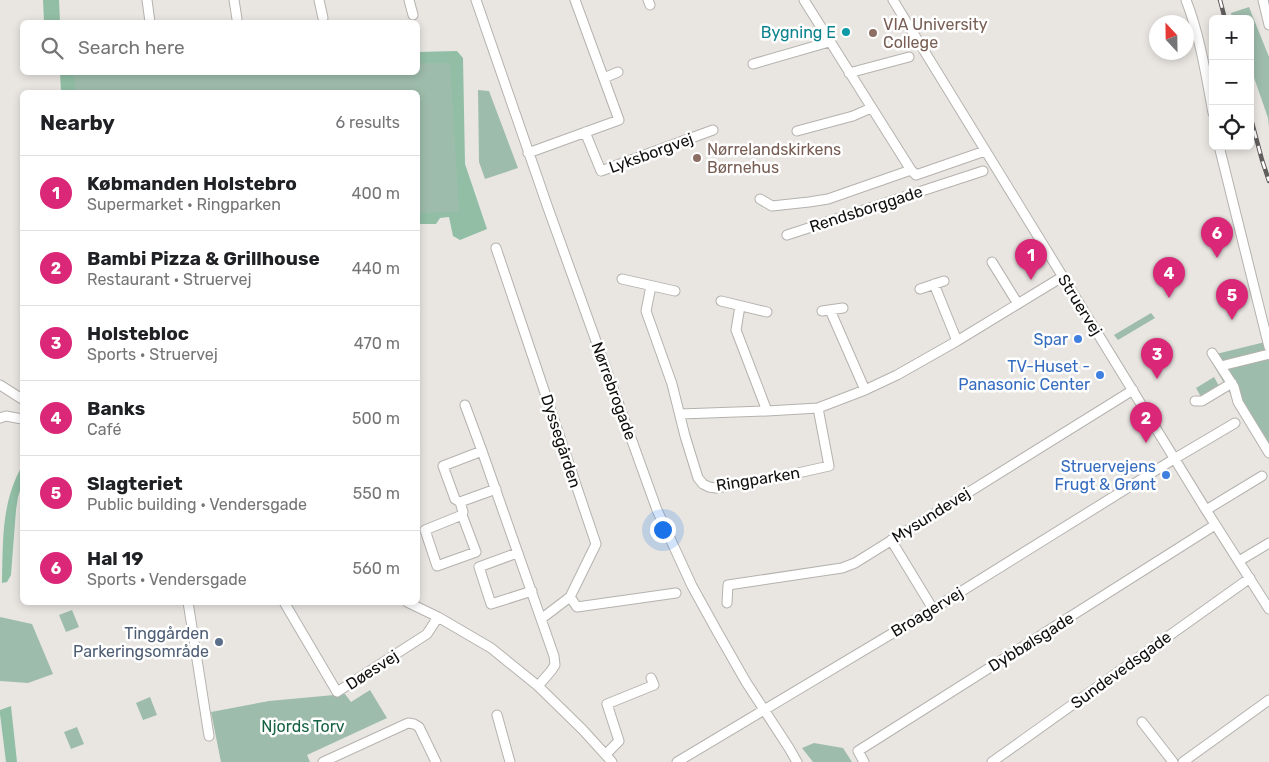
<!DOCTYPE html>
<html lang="en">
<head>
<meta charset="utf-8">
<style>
	:root { --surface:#fff; --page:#f2f2f2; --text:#202124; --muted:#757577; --line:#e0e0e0; --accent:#db2777 }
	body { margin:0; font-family:Rubik,sans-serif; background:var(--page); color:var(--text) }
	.controls { position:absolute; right:15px; top:15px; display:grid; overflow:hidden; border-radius:8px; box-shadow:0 2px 8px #0003 }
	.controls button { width:45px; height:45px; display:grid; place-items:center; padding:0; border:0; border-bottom:1px solid var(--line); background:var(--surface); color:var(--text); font:25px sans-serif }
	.compass { position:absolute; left:1149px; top:15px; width:45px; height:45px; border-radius:50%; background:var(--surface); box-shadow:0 2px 8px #0003; rotate:338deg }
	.you { position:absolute; left:662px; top:529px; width:18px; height:18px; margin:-12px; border:4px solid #fff; border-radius:50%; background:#1a73e8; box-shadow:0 0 0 8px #1a73e833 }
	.badge { display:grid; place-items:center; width:32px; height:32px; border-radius:50%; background:var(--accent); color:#fff; font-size:16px; font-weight:700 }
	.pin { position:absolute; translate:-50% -41px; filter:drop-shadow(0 1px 2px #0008) }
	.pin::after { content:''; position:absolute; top:26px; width:18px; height:15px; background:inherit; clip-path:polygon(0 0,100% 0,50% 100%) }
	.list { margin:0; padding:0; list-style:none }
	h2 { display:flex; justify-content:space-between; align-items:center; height:65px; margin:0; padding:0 20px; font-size:21px }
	h2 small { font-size:16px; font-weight:400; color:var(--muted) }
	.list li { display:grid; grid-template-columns:32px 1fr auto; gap:15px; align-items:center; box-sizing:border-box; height:75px; padding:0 20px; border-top:1px solid var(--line) }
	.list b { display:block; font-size:19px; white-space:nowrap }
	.list p { margin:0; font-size:16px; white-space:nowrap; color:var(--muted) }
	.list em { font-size:16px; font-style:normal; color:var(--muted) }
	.icon { flex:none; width:28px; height:28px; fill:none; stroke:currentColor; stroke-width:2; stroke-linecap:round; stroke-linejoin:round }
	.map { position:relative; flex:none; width:1269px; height:762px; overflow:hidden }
	.search { position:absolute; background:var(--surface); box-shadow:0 2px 8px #0003; left:20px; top:20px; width:400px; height:55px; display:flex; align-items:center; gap:12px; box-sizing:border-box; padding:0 18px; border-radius:8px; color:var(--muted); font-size:19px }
	.panel { position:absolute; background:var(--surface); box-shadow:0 2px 8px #0003; left:20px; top:90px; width:400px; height:515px; border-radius:8px }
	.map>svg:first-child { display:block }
	.green { fill:#9ebcab }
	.forest { fill:#91bea5 }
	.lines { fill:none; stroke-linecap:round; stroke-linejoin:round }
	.minor-casing { stroke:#b5b2ae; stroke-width:11 }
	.minor { stroke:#fff; stroke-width:9 }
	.rail-casing { stroke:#605e5c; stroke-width:4.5 }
	.rail { stroke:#fff; stroke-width:2.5; stroke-dasharray:8; stroke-linecap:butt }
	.culture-dot { fill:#0f9aa8; stroke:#fff; stroke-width:2 }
	.education-dot { fill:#8d6e63; stroke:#fff; stroke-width:2 }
	.shop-dot { fill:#3f7fe0; stroke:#fff; stroke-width:2 }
	.service-dot { fill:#5c6f8a; stroke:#fff; stroke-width:2 }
	.labels { text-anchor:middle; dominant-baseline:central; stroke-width:5; stroke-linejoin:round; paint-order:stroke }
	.education-label { font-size:16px; fill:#785e54; stroke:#fff; text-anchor:start }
	.culture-label { font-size:16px; fill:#0d838f; stroke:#fff; text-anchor:end }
	.street-label { font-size:16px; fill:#100f0e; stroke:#fff }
	.shop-label { font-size:16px; fill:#366cbe; stroke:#fff; text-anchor:end }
	.service-label { font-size:16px; fill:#4e5e75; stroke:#fff; text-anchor:end }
	.park-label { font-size:16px; fill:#186343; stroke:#fff }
</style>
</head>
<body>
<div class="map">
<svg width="1269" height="762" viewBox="0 0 1269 762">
	<rect width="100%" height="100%" fill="#e9e6e2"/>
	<path class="green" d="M1249,7L1269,57V127L1268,118L1250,66V19H1232L1231,13Z
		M455,52L462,214H418V92H64L63,73L418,72V53Z
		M478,90L489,91L518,168L485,179L479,162Z
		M1151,313L1155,318L1118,340L1114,335Z
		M1265,342L1269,359V459L1208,356Z
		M1214,377L1219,386L1201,397L1196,388Z
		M72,610L79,627L66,632L59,615Z
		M0,617L32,624L53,674L28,683L0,681Z
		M370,690L387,718L307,755L310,762H221L211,712L269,701L345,694L351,702Z
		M150,697L157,715L143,720L136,703Z
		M77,727L84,744L71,749L64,732Z
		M814,743L843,748L852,762H813L802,748Z"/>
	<path class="forest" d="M43,0H59L60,22H44Z
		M457,51L463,58L465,164L487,229L460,240L453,236L449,217L440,218L436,224H418V213L459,212L450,63H418V52Z
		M60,73H74L75,92H61Z
		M22,466V484L18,497L16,510L11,575L7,582L2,583C3,542 1,503 22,466Z
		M11,706L17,762H6L0,714V710Z"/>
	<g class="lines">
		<defs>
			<path id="minor" d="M147,0L150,22
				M234,0L237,19
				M319,0L323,18
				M409,0L413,15
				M476,0L548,208L657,510L692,586L718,633L746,682L789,748L797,762
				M648,0L650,5
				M804,0L911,170L916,175L985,151
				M893,0L912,31L1206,510L1269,609
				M1186,0C1200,36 1206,75 1213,113
				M1263,0L1269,25
				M753,64L829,42
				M849,73L909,57
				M604,78L618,72
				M797,131L853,116L871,108
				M585,132L601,171L713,130
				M1219,146L1269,347
				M528,153L619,120L575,0
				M760,199L772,206L809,202L828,199L911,170
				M787,235L983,171
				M496,248L596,544L570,597L541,619
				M992,262L1018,304
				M622,279L675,291
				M934,284L957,341
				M651,286L646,311L672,384L685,436L698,478L703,484L709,487L716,488L789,475L829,466L818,408
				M920,289L944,281
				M721,301L767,312
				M740,306L736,330L767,411
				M830,310L865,390
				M822,311L843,308
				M1212,353L1234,387L1238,402L1269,453
				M1221,366L1269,354
				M0,385L22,399
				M1195,401H1202L1232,383
				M465,405L482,451L554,656L555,665L551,671L538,686
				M680,414L767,411L818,408L865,390L897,375L957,341L1062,277
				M0,418L6,416L22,419
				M482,451L443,466L455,499L460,502L496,489
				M460,502L463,512L462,515L476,552L437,566L425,530L462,515
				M1206,510L1262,476
				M891,540L933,609
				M517,553L479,567L491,604L532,591
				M1239,561L1269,543
				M570,597L577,607L676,593
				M188,602L209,736
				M284,602L337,692L427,634L438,617
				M407,602L438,617L491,648L538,686L583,730L612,762
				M727,603L728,585L842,568L855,563L1133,390
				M497,715L510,762
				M1142,722L1173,762
				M606,754L619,741L607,704L654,685L651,678
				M323,762L408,723L414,724L419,727L436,762
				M677,762L933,609L1174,459L1235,423
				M864,762L858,751L1215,525
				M992,762L1250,578
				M1183,762L1269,700"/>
		</defs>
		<use href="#minor" class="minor-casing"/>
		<use href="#minor" class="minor"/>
		<defs>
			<path id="rail" d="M1220,0L1225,19
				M1250,115L1262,160L1269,181"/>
		</defs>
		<use href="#rail" class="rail-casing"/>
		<use href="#rail" class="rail"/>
	</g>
	<circle class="culture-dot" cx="846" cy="32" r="5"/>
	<g class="education-dot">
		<circle cx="873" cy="33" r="5"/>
		<circle cx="697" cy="158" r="5"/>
	</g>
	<g class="shop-dot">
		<circle cx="1078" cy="339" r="5"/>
		<circle cx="1100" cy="375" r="5"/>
		<circle cx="1166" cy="475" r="5"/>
	</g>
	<circle class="service-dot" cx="219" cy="642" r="5"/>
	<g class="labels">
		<g class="education-label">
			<text x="883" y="24">VIA University<tspan x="883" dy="18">College</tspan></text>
			<text x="707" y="149">Nørrelandskirkens<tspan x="707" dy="18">Børnehus</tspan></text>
		</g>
		<g class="culture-label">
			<text x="836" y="32">Bygning E</text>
		</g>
		<g class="street-label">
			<text transform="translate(651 153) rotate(-20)">Lyksborgvej</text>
			<text transform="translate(866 209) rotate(-18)">Rendsborggade</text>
			<text transform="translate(1080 305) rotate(58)">Struervej</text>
			<text transform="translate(614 391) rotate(70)">Nørrebrogade</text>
			<text transform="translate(561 441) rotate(72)">Dyssegården</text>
			<text transform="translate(758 479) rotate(-9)">Ringparken</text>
			<text transform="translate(931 515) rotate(-32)">Mysundevej</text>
			<text transform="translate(927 612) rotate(-31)">Broagervej</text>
			<text transform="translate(1031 642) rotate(-32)">Dybbølsgade</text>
			<text transform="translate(372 670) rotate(-33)">Døesvej</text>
			<text transform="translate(1121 670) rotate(-36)">Sundevedsgade</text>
		</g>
		<g class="shop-label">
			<text x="1068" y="339">Spar</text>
			<text x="1090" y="366">TV-Huset -<tspan x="1090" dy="18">Panasonic Center</tspan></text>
			<text x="1156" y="466">Struervejens<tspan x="1156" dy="18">Frugt &amp; Grønt</tspan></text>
		</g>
		<g class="service-label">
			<text x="209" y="633">Tinggården<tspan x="209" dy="18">Parkeringsområde</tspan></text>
		</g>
		<g class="park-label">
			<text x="303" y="726">Njords Torv</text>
		</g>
	</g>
</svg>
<div class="controls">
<button>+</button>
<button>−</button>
<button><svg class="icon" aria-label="locate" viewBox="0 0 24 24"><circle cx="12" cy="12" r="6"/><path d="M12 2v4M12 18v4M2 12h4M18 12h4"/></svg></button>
</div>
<svg class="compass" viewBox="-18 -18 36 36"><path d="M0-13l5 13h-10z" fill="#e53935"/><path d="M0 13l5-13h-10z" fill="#757577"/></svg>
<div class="you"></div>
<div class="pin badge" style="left:1031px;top:280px">1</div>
<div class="pin badge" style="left:1146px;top:443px">2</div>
<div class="pin badge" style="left:1157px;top:379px">3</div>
<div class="pin badge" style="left:1169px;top:298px">4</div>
<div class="pin badge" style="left:1232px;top:320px">5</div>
<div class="pin badge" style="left:1217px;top:258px">6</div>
<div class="search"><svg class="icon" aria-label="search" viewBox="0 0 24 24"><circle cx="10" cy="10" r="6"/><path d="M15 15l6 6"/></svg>Search here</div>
<section class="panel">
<h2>Nearby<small>6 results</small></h2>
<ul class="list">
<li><span class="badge">1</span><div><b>Købmanden Holstebro</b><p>Supermarket · Ringparken</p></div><em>400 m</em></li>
<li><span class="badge">2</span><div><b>Bambi Pizza &amp; Grillhouse</b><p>Restaurant · Struervej</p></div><em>440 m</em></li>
<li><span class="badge">3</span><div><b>Holstebloc</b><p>Sports · Struervej</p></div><em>470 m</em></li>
<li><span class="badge">4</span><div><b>Banks</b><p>Café</p></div><em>500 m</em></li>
<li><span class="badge">5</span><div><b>Slagteriet</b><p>Public building · Vendersgade</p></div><em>550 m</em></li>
<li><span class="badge">6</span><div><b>Hal 19</b><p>Sports · Vendersgade</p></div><em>560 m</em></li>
</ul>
</section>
</div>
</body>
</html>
